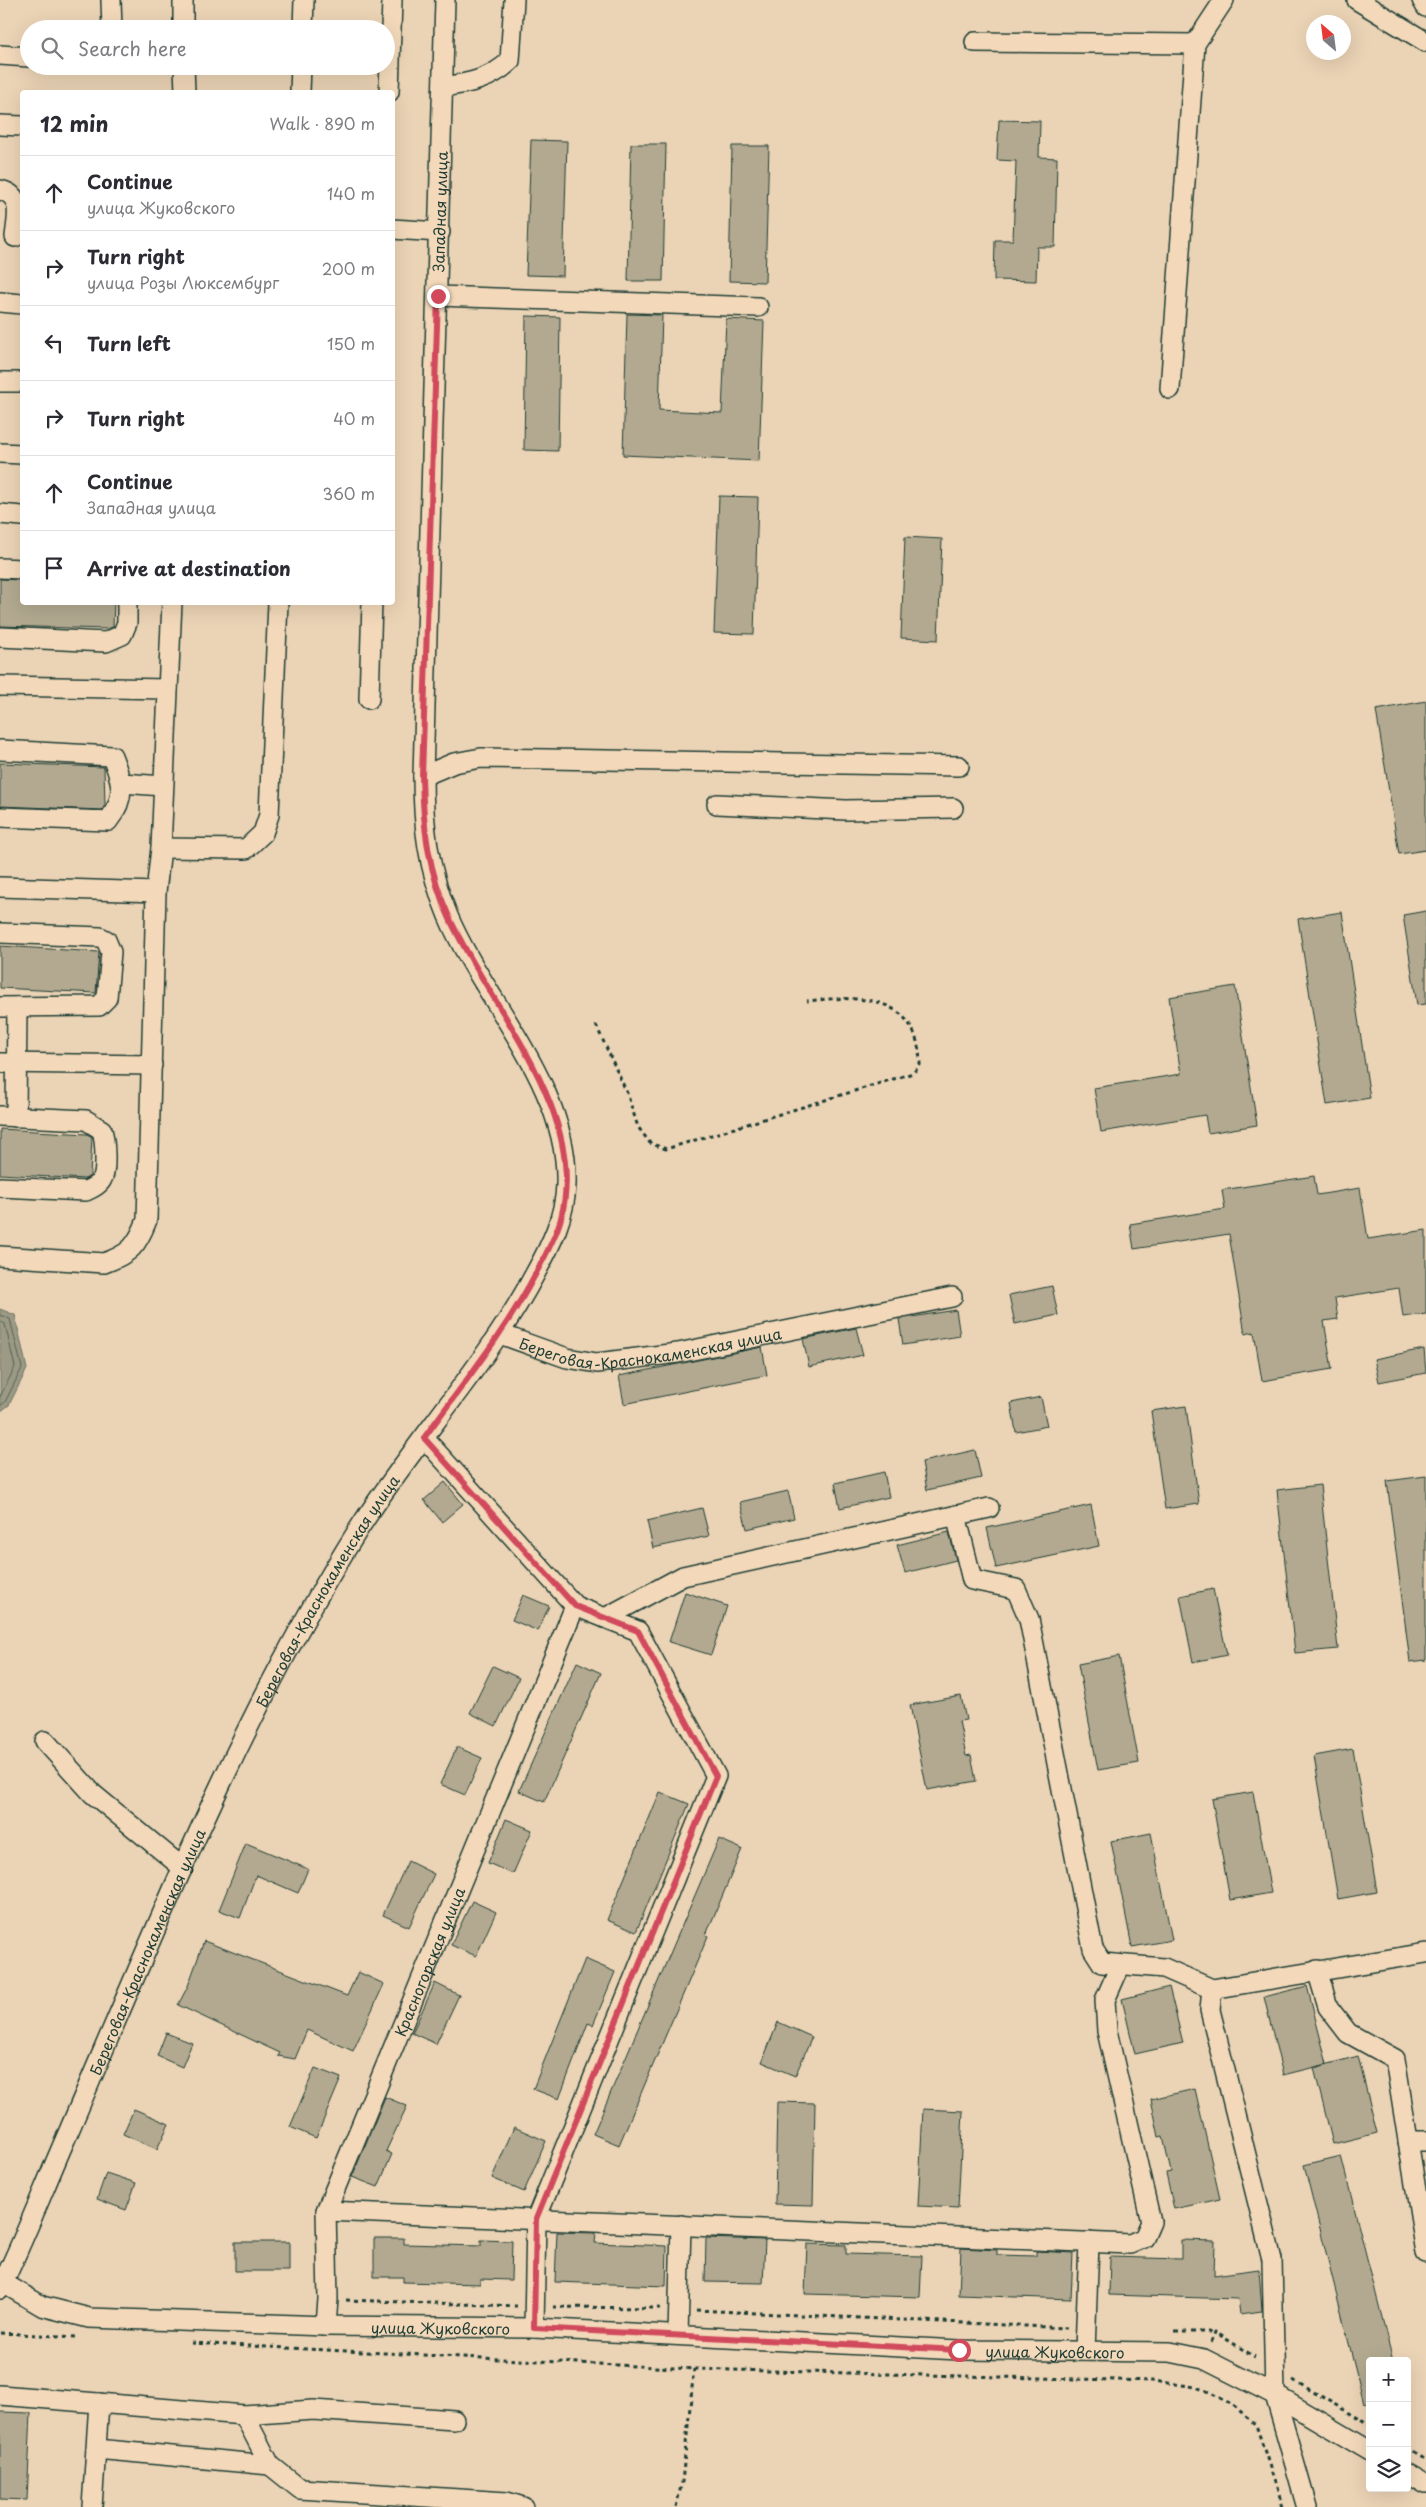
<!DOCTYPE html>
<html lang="en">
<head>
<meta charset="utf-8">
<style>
	:root { --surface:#fff; --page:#f7f7f7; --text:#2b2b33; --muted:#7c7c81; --line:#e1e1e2 }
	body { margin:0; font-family:"Playpen Sans",sans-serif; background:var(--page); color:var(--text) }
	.controls { position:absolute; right:15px; bottom:15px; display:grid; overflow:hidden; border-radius:5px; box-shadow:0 5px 20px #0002 }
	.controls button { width:45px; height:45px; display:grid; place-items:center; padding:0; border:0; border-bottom:1px solid var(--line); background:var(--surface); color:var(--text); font:25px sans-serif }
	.compass { position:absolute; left:1306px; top:15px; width:45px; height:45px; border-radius:50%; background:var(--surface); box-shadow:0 5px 20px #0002; rotate:332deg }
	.stop { position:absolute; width:15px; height:15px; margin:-11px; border:4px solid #d1495b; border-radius:50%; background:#fff }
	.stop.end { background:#d1495b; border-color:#fff; box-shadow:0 1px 5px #0008 }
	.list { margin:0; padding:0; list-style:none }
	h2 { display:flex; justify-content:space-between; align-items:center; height:65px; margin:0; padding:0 20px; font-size:21px }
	h2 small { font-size:16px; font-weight:400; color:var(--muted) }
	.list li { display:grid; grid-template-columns:32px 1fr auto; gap:15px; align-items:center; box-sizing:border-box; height:75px; padding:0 20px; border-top:1px solid var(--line) }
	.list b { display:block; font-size:19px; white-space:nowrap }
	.list p { margin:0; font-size:16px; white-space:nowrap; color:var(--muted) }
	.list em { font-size:16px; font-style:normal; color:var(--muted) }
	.icon { flex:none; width:28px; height:28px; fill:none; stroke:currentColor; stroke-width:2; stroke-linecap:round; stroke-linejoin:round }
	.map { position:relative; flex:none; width:1426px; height:2507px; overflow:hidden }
	.search { position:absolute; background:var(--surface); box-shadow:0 5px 20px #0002; left:20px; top:20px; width:375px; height:55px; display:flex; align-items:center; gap:12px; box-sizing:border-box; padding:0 18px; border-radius:28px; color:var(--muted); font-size:19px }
	.panel { position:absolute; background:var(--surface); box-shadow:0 5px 20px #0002; left:20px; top:90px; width:375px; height:515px; border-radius:5px }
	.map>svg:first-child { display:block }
	.water { fill:#9c9984; stroke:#6a7464 }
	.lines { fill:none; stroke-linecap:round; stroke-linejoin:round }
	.shore { stroke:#516254; stroke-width:1 }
	.building { fill:#b2a990; stroke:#1f3d34 }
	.minor-casing { stroke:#1f3d34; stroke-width:22 }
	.path { stroke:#1f3d34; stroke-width:3; stroke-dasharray:4 4; stroke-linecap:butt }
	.minor { stroke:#f3d9ba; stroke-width:19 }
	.route { stroke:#d1495b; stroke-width:6 }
	.labels { text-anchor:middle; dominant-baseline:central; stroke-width:4.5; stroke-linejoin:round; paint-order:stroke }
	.street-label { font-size:15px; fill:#1f3d34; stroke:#f3d9ba }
</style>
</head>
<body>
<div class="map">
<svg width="1426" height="2507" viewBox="0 0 1426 2507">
	<rect width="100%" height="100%" fill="#ebd3b5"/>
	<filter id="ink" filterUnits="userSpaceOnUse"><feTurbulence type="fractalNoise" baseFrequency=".02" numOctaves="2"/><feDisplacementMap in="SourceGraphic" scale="10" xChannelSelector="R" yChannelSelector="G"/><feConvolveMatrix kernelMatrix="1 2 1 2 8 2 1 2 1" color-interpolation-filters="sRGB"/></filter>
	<g filter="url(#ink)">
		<path class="water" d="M0,1309L15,1315L27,1369L9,1405L0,1412Z"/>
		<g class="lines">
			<path class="shore" d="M0,1315L10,1319L22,1368L5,1402L0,1406
				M0,1321L5,1324L15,1367L0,1397"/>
		</g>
		<path class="building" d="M999,120L1040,121L1039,157L1057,158L1055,247H1037L1036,281L994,280L995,240H1013L1016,161L997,160Z
			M531,140L567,141L563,276L526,275Z
			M631,144H666L663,281H628Z
			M732,146H769L765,282L729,281Z
			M627,314L662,315L659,410L722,413L726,319L764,321L759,461L623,455Z
			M526,316L560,317L558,451L524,450Z
			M719,496L758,497L754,634L714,633Z
			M905,537L942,539L938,640L901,638Z
			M0,579L22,580V602H114L113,627L107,629L0,626Z
			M1426,701V850L1399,854L1376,710Z
			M0,763L104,767L105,805L102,810L0,806Z
			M1426,911V1004L1417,1005L1403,915Z
			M1342,912L1370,1098L1327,1105L1298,919Z
			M0,946L99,952L96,993L0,988Z
			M1235,986L1257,1125L1208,1133L1205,1115L1101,1132L1094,1088L1181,1074L1169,997Z
			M0,1129L87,1134L92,1137L90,1176L85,1179L0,1174Z
			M1314,1176L1317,1195L1360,1188L1368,1239L1426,1230V1314L1403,1317L1399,1288L1335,1298L1338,1319L1324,1321L1332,1369L1262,1381L1254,1332L1245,1334L1229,1234L1134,1249L1130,1224L1225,1209L1222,1190Z
			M1052,1286L1058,1315L1015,1324L1009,1295Z
			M956,1310L960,1336L903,1345L899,1319Z
			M856,1328L863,1355L809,1367L803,1339Z
			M762,1347L767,1375L624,1404L619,1376Z
			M1424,1349L1426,1373L1379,1382L1374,1359Z
			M1041,1397L1047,1426L1016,1432L1011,1403Z
			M1186,1406L1199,1504L1165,1509L1151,1411Z
			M975,1450L981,1478L927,1490L922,1462Z
			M884,1472L889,1497L840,1508L835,1483Z
			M1426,1476V1660L1410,1662L1387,1481Z
			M445,1482L463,1504L442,1522L424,1500Z
			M1320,1485L1338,1649L1295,1653L1277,1490Z
			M788,1491L794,1518L747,1529L740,1502Z
			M1091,1505L1099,1546L996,1568L987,1528Z
			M702,1508L709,1536L653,1548L647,1521Z
			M949,1532L956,1560L905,1573L897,1545Z
			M1213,1589L1227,1655L1193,1662L1180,1596Z
			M685,1592L727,1606L711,1655L669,1642Z
			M523,1595L549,1606L538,1631L512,1620Z
			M1119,1656L1139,1763L1098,1770L1078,1664Z
			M577,1662L601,1673L544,1802L519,1791Z
			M493,1666L519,1678L496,1726L470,1713Z
			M961,1696L966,1720L959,1721L966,1756L971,1755L976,1781L927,1790L910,1705Z
			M457,1747L482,1758L465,1795L440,1784Z
			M1353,1749L1377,1892L1338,1899L1314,1756Z
			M660,1792L689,1804L636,1932L607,1920Z
			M1253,1792L1271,1893L1230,1900L1212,1799Z
			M506,1819L532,1830L513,1874L488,1863Z
			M1151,1833L1172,1940L1132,1947L1111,1841Z
			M719,1839L742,1849L706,1935L708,1936L619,2145L593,2134Z
			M246,1843L308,1869L298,1893L256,1875L240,1918L219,1910Z
			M408,1861L434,1874L409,1927L383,1915Z
			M472,1901L496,1912L476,1956L451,1945Z
			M204,1941L347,1996L358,1972L384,1984L353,2051L307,2030L295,2059L278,2056L280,2053L178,2005L188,1986Z
			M585,1959L615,1972L593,2025L588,2023L559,2099L533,2089Z
			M435,1983L459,1995L436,2044L412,2033Z
			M1307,1986L1327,2064L1283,2075L1264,1997Z
			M1169,1987L1183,2043L1135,2054L1122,1999Z
			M778,2022L812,2037L795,2076L762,2062Z
			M166,2033L192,2043L182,2067L157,2056Z
			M1358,2056L1377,2133L1333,2144L1314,2068Z
			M315,2068L341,2078L316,2138L290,2127Z
			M1195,2089L1220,2199L1174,2209L1166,2173L1171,2172L1163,2136L1159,2137L1151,2099Z
			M385,2097L407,2106L386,2151L392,2154L378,2187L352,2177Z
			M777,2102L815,2103L813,2205L775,2204Z
			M134,2109L169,2124L157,2149L123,2134Z
			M923,2109L963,2111L958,2208L918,2206Z
			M514,2127L546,2141L524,2192L492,2178Z
			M1341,2156L1393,2361H1370V2402L1364,2403L1304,2165Z
			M106,2173L136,2183L126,2210L97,2199Z
			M557,2232L596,2233L595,2243L667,2246L666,2286L555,2282Z
			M374,2238H404V2244L481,2246V2240L512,2241L511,2280L480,2279V2284L403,2282V2277H374Z
			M706,2238L765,2240L763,2283L705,2282Z
			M1181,2240L1215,2241L1214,2275L1259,2269L1262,2311L1240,2314L1238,2299L1109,2295L1110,2257L1181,2259Z
			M235,2242H289V2271H235Z
			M807,2244L846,2245V2254L922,2256L920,2297L805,2294Z
			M961,2248L997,2250V2255L1036,2256V2251L1073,2253L1071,2299L959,2295Z
			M0,2412L31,2413L27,2500L0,2499Z"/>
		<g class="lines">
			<defs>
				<g id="minor">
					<path d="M111,0L112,29"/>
					<path d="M183,0V29"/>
					<path d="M1357,0L1426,42"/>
					<path d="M1422,0L1426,7"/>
					<path d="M303,29L304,0"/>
					<path d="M975,42L1195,44"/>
					<path d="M0,55L29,57"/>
					<path d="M184,66L185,92"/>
					<path d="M443,87C469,83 490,80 510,61L514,0"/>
					<path d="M300,92L301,66"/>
					<path d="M389,92L392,0"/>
					<path d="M0,125L22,126"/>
					<path d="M0,190C24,195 17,218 15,237"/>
					<path d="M392,229L440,232"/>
					<path d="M438,296L758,307"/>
					<path d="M0,302L22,304"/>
					<path d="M0,382H22"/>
					<path d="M1170,389L1195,44L1224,0"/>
					<path d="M0,453L22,454"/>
					<path d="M0,514L22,516"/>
					<path d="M0,568L22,569"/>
					<path d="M0,637L106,642L122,635L127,623V602"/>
					<path d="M0,686L168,689"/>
					<path d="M369,699L372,602"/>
					<path d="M0,750L112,756C122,782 127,797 108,821L0,817"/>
					<path d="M423,776L454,763L481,758L959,766"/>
					<path d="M122,783L163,786"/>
					<path d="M717,804L846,810L953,808"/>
					<path d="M161,848L246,849L263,833L269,815L278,602"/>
					<path d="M0,887L156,892"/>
					<path d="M0,933L100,937L106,940L111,952L107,998L99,1006L0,1007"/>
					<path d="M0,1063L152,1065"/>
					<path d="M0,1116L86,1120L102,1130C105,1140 107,1171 102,1179C99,1185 92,1188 86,1191L0,1187"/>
					<path d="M16,1117L17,1007"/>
					<path d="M0,1256L104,1263C130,1254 137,1246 147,1220L156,892L161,848L172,602"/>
					<path id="s1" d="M500,1334L567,1358L597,1363L678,1353L952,1297"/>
					<path d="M424,1438L575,1606L638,1631L716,1776L536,2219L534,2328"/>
					<path d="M956,1515L972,1580L1016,1589L1029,1619L1093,1949L1102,1963L1164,1968L1212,1989L1426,1953"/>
					<path d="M605,1618L683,1576L989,1508"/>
					<path d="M45,1741L93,1794L183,1868"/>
					<path d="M1317,1970L1328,2007L1348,2033L1395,2059L1426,2253"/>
					<path d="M1212,1989L1210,2010L1272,2260L1275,2395L1307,2507"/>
					<path d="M1408,2141H1426"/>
					<path d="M326,2211L1130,2244L1144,2238L1151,2222L1107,2031L1105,2000L1120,1966"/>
					<path id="s2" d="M0,2281L42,2306L89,2318L326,2326L534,2328L959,2350L1170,2352L1204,2359L1275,2395L1370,2451"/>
					<path id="s3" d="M0,2289C25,2238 45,2185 68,2133C155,1931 240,1717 358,1530C414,1442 487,1365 536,1272C551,1245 565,1216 566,1185C570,1088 484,1001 448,916C428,868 423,827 423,776L445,0"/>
					<path id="s4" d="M326,2326L328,2299L326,2211L575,1606"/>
					<path d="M678,2335L681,2225"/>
					<path d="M1085,2351L1089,2242"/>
					<path d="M0,2395L244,2415L313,2410L454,2420"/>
					<path d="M244,2415L270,2465L300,2489L507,2502L523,2507"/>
					<path d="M96,2449L270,2465"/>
					<path d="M1407,2473L1426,2484"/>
					<path d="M92,2507L99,2403"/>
				</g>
			</defs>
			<use href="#minor" class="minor-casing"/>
			<path class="path" d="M596,1025L627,1093L638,1127L650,1143L666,1149L913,1073L920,1065C919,995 862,995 807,1001
				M346,2300L517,2306
				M553,2307L660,2308
				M696,2310L1067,2328
				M1175,2332H1215
				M0,2333L78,2337
				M1211,2342L1215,2332L1255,2357
				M191,2343L694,2369L1154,2381L1196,2387L1209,2392L1233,2405L1256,2425L1283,2507
				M1293,2380L1370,2425
				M1407,2447L1426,2459
				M676,2507L682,2482L694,2369"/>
			<use href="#minor" class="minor"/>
		</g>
	</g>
	<g class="lines" filter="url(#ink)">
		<path class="route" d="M438,296L422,776C423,826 428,872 450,919C491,1009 589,1112 561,1218C556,1237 545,1256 536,1273C505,1332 463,1384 424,1438L575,1606L638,1631L716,1776L536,2219L534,2328L959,2350"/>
	</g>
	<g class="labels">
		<g class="street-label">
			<text stroke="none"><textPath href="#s3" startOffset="2252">Западная улица</textPath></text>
			<text stroke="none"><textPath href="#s1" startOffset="155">Береговая-Краснокаменская улица</textPath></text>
			<text stroke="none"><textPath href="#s3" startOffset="772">Береговая-Краснокаменская улица</textPath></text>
			<text stroke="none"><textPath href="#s3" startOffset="368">Береговая-Краснокаменская улица</textPath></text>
			<text stroke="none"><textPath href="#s4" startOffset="385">Красногорская улица</textPath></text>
			<text stroke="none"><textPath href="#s2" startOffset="449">улица Жуковского</textPath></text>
			<text stroke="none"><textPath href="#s2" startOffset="1064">улица Жуковского</textPath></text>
		</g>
	</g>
</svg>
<div class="controls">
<button>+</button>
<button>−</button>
<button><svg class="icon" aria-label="layers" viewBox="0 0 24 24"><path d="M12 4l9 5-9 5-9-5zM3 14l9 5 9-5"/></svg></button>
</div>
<svg class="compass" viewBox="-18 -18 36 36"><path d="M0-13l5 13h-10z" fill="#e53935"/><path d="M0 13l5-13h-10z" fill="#7c7c81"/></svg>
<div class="stop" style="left:959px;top:2350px"></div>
<div class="stop end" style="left:438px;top:296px"></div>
<div class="search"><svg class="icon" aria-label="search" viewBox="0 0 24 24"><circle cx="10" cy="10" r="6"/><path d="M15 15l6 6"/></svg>Search here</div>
<section class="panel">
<h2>12 min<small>Walk · 890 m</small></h2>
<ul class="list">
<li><svg class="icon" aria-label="ahead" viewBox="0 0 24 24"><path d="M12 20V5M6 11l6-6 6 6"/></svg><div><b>Continue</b><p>улица Жуковского</p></div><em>140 m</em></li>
<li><svg class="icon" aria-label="right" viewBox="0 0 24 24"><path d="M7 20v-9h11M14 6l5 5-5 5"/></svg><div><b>Turn right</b><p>улица Розы Люксембург</p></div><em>200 m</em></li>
<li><svg class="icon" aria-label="left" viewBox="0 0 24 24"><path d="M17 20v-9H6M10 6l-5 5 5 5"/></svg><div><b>Turn left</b></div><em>150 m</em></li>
<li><svg class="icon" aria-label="right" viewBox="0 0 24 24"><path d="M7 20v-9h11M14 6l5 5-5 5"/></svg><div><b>Turn right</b></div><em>40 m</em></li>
<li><svg class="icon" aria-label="ahead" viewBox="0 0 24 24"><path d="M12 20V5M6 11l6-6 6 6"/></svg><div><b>Continue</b><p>Западная улица</p></div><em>360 m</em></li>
<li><svg class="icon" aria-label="arrive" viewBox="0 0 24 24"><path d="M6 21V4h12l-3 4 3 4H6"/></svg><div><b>Arrive at destination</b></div></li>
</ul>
</section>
</div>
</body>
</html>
